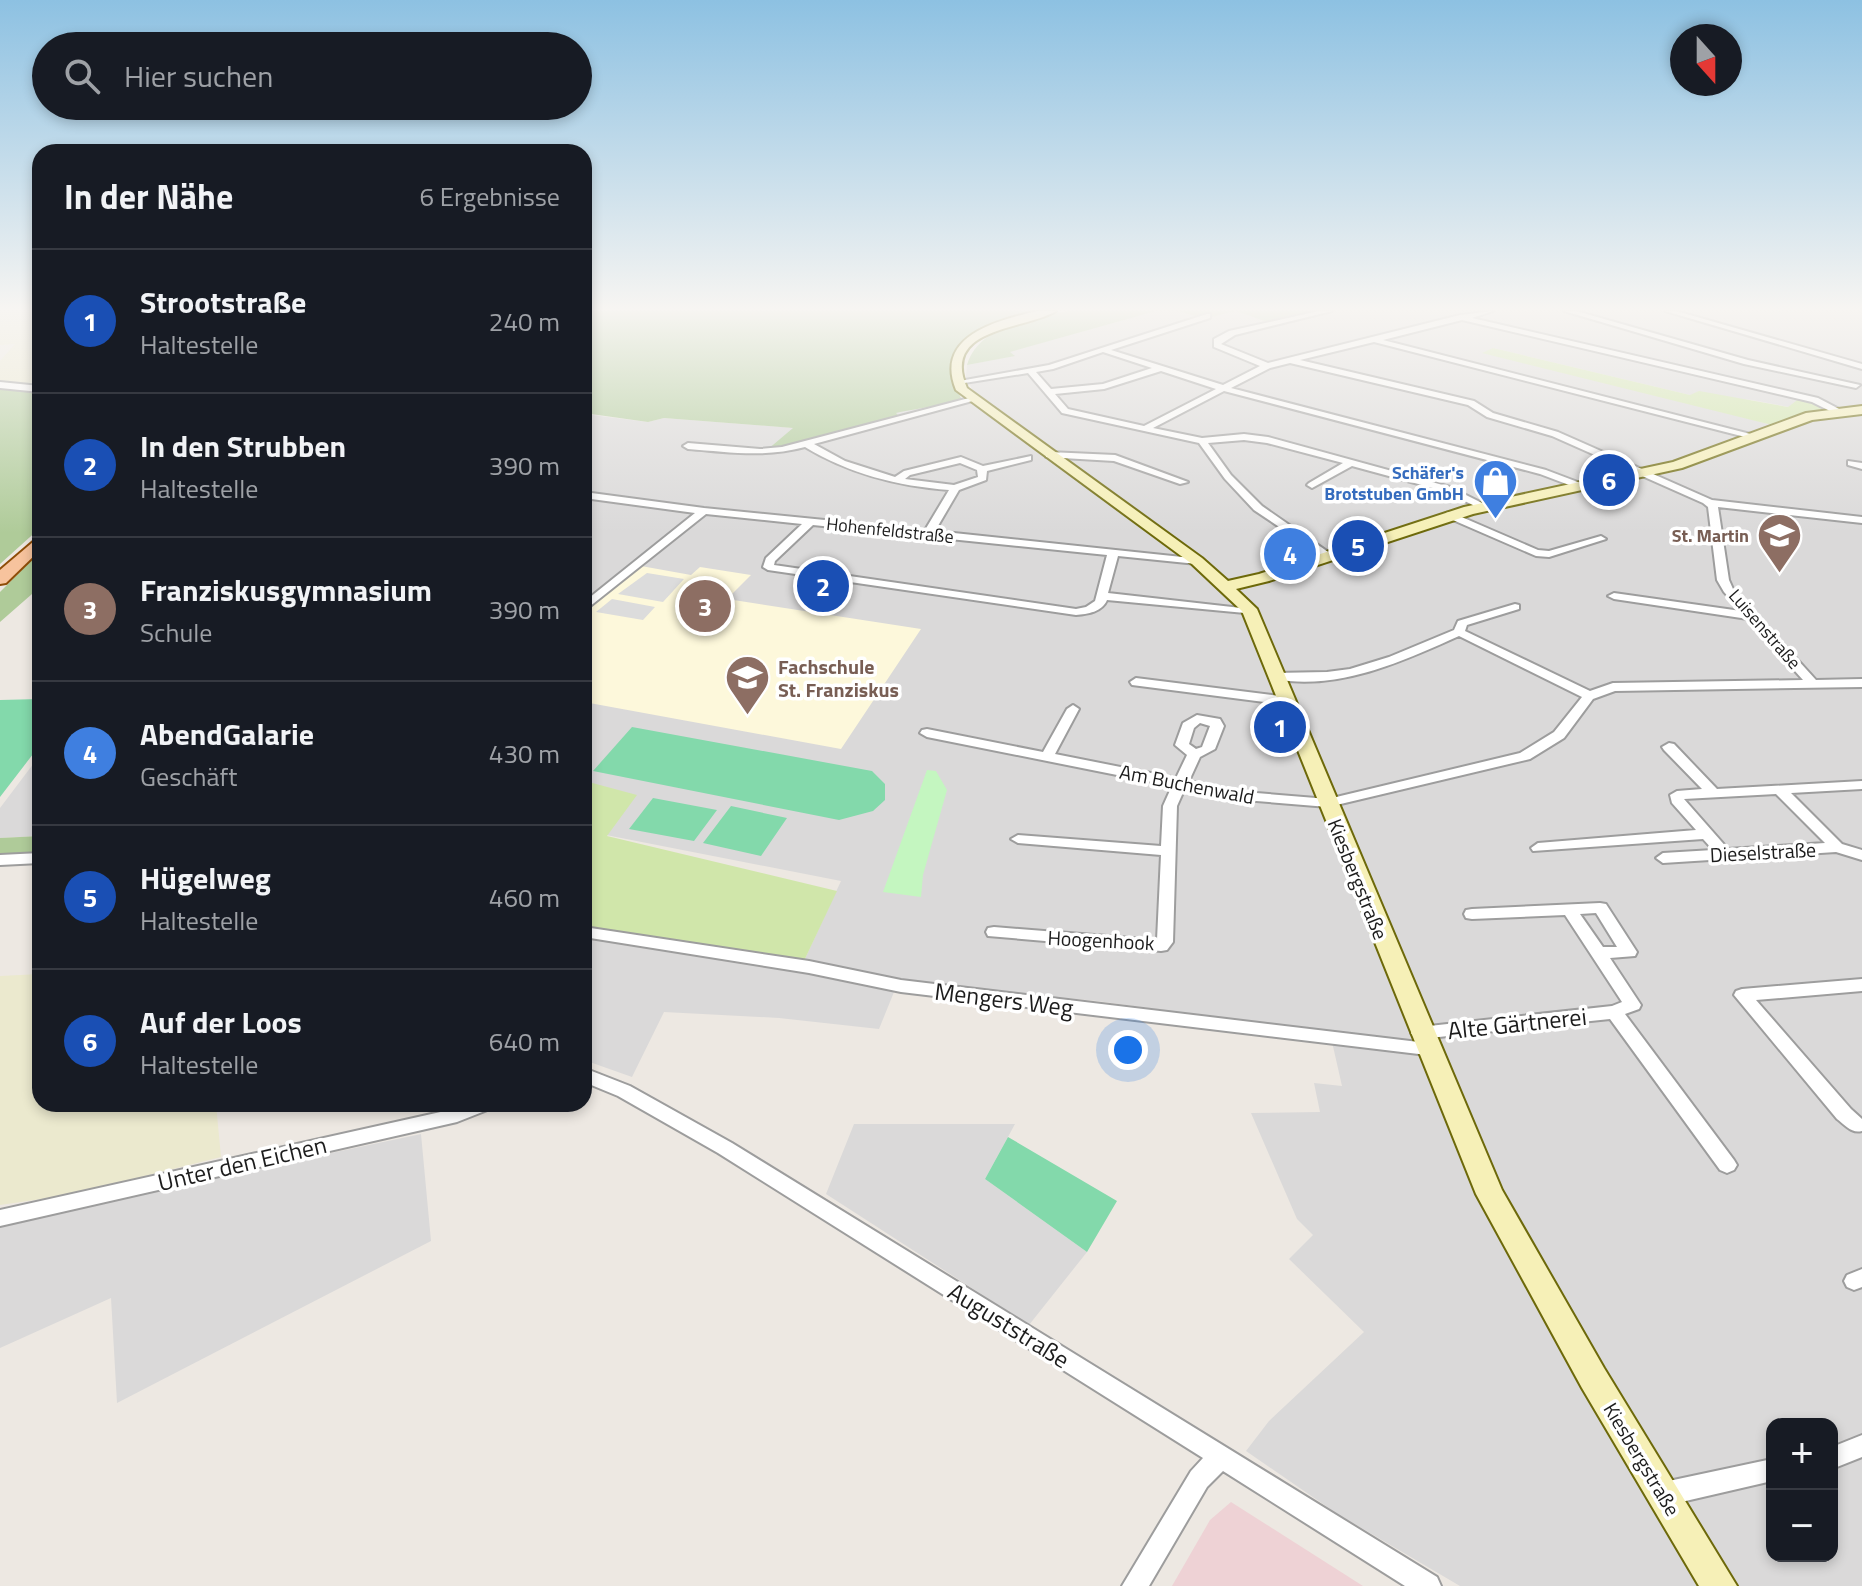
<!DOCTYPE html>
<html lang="de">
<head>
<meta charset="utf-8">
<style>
	:root { --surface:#171b24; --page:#20242c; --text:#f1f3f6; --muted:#9ea1a6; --line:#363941; --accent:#da8a98 }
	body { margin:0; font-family:"Titillium Web",sans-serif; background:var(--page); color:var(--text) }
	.controls { position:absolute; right:24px; bottom:24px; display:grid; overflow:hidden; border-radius:16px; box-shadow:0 4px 12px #0003 }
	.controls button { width:72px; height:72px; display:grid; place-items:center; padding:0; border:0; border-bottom:2px solid var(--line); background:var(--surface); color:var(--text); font:40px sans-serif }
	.compass { position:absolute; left:1670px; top:24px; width:72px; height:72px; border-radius:50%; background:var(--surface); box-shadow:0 4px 12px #0003; rotate:159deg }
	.you { position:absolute; left:1128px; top:1050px; width:28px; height:28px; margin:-20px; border:6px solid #fff; border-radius:50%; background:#1a73e8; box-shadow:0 0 0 12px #1a73e833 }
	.badge { display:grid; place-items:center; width:52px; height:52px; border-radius:50%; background:var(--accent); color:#fff; font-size:26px; font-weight:700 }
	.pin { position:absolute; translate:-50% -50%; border:4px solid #fff; box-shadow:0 2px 8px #0006 }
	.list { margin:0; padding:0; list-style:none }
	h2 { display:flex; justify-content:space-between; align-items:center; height:104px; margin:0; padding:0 32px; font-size:34px }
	h2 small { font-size:26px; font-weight:400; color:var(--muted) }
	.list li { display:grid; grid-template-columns:52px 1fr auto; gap:24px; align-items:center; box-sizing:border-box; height:144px; padding:0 32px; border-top:2px solid var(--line) }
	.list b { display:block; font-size:30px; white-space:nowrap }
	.list p { margin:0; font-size:26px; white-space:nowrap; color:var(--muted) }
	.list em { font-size:26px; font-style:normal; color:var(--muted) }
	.icon { flex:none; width:44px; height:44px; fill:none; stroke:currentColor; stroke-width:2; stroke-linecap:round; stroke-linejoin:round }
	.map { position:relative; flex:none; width:1862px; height:1586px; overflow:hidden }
	.search { position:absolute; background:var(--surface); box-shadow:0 4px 12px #0003; left:32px; top:32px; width:560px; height:88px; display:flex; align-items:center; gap:20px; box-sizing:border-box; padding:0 28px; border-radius:44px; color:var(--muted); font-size:30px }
	.panel { position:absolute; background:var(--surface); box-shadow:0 4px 12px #0003; left:32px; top:144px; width:560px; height:968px; border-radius:24px }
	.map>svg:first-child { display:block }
	.residential { fill:#dad9d9; fill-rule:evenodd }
	.commercial { fill:#eed2d5 }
	.education { fill:#fdf8db }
	.farmland { fill:#ebe9ce }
	.grass { fill:#d0e6aa }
	.forest { fill:#afcb99 }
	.park { fill:#c4f6c0 }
	.pitch { fill:#83d9ab }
	.parking { fill:#dcdcdc }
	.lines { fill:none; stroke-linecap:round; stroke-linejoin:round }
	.street-casing { stroke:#9d9d9d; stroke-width:4 }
	.secondary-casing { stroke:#6d690a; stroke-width:4 }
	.primary-casing { stroke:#8e4d07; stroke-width:4 }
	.street { fill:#fff; fill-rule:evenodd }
	.secondary { fill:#f6f0b7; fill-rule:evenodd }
	.primary { fill:#f7c39d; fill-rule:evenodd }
	.labels { text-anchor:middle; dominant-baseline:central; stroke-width:7; stroke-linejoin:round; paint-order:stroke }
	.far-shop-label { font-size:18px; font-weight:bold; fill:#366cbe; stroke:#fff; text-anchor:end }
	.far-street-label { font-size:18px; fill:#1c1c1c; stroke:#fff }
	.far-education-label { font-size:18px; font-weight:bold; fill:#785e54; stroke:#fff; text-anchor:end }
	.education-label { font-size:20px; font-weight:bold; fill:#785e54; stroke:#fff; text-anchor:start }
	.street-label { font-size:20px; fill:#1c1c1c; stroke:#fff }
	.near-street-label { font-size:24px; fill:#1c1c1c; stroke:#fff }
</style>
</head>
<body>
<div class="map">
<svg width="1862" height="1586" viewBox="0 0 1862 1586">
	<rect width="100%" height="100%" fill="#ede8e2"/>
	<path class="residential" d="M1156,311H1179L1203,319L1236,311L1270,323L1322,311H1862V1586H1460L1336,1513L1246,1451L1269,1421L1364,1332L1289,1259L1313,1235L1297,1219L1251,1113L1320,1112L1314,1083L1342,1086L1330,1033L1097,1001L940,986L803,963L841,881L606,835L584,782V414L648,422L664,418L794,428L898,415L894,413L940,402L953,403L974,393L966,377L967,365L1013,356L1008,352ZM1493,348L1690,395L1752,400L1789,407L1779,427ZM1772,1424H1832V1556H1772Z
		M40,755V836L0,838V808Z
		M584,935L734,959L894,992L879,1029L779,1018L664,1012L632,1077L584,1060Z
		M854,1124H1015L985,1179L1087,1252L1029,1325L826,1194Z
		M421,1134L431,1241L117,1403L111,1298L0,1348V1223Z"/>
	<path class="commercial" d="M1231,1502L1363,1586H1172L1210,1520Z"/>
	<path class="education" d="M641,566L691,575L700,567L751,575L727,599L921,629L841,749L584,702V612Z"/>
	<path class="farmland" d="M0,311H40V387L0,384V361L15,344L0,345Z
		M40,974V1104H216L221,1157L69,1195L0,1205V976Z"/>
	<path class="grass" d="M1493,348L1690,395L1699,391L1788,407L1800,398L1827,410L1780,427L1482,353Z
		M585,781L637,795L607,836L837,891L803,963L584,926V868L588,864L584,863Z"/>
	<path class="forest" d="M584,311H1041C1014,316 957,337 951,368C950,378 957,389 961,398C951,405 912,409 896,413L899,416L819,440L767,450L793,428L664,418L648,422L584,413Z
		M1068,311H1156L1010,352L1015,356L967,365C979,325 1034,317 1068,311Z
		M1179,311H1322L1270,323L1236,311L1203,319Z
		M0,387L40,392V528L0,564Z
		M40,552V587L0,622V592Z
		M40,836V854L0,856V838Z"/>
	<path class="park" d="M927,770L936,771L947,790L923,875L921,897L883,892Z"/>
	<path class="pitch" d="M40,699V745L0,797V700Z
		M632,727L872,771L885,784V800L873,811L839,820L593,771Z
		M653,798L717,810L694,841L629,829Z
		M731,806L787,818L761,856L703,843Z
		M1008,1137L1117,1201L1087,1252L985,1179Z"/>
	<path class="parking" d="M647,573L684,579L663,602L618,594Z
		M612,599L655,607L643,620L596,612Z"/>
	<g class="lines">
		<defs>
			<path id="street" d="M1319,311H1332L1235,335L1221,344L1268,363L1460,315L1493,311L1472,318L1818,398L1841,410L1842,412L1838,415L1812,402L1462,320L1383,340L1762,437L1757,440L1374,342L1300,360L1474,401L1493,413L1558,432L1712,500L1862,517V523L1718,507L1729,580L1733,589L1816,680L1862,679V687L1615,691L1593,699L1564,738L1530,759L1328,807L1244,800L1185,788L1177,806L1173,942L1167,950L1161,951L988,936L986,932L988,928L994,927L1157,940L1161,855L1018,843L1011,839L1018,835L1161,846L1163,806L1172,786L927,737L920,733L922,730L927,729L1043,752L1067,709L1073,705L1079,709L1055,754L1176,778L1187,755L1175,745L1183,723L1197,715L1220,719L1224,726L1215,749L1200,757L1189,781L1244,792L1328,799L1520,753L1554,732L1582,697L1459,636C1402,662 1337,691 1274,679L1272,676L1274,673L1327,672L1350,669L1389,657L1454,630L1458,621L1515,604L1519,605V609L1467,625L1465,631L1590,691L1613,683L1803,680L1748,619L1614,599L1608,596L1614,593L1741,611L1724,592L1717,580L1708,507L1703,503L1552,436L1487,417L1468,405L1290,363L1270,368L1231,388L1546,470L1583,484V488H1577L1540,474L1224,391L1153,428L1202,438L1244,434L1268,437L1450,487L1488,506L1479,508L1444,491L1352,466L1312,488L1307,485L1309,483L1343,463L1267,443L1244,440L1208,443L1231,475L1262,506L1331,554L1332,556L1327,559L1254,510L1225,479L1199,443L1062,413L1028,373L958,384L954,382L1049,365L1207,314H1210V318L1111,350L1223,385L1260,366L1214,347V339L1229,331ZM1103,352L1152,368L1103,384L1051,389L1036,372L1053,369ZM1161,371L1216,389L1144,426L1068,409L1055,394L1104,389ZM1200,723L1210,726L1202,747L1196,749L1189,744L1194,728Z
				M1564,311H1576L1748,360L1860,385L1856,388L1744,364Z
				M1665,311H1676L1862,364V369Z
				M0,382L40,386V392L0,388Z
				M969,398L976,400L814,444L845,461L895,477L904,471L961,457L983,466L1031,456V460L987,471L986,480L959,490L935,531L1201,559V563L1197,564L1118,556L1108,593L1241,608L1245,609V613L1107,600C1102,612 1088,614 1076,615L768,570L763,567L766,558L802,524L706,514L584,611V602L695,513L584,498V492L704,508L925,530L949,490C897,486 850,474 805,447C764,458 729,452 688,449L683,446L688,443L760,449L782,447ZM960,463L977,470L978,477L954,485L905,479L910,475ZM813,525L1107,555L1095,601L1086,607L1076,609L774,565L775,561Z
				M1049,452L1115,455L1188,482L1180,484L1114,461L1046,457V453Z
				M1848,461L1862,463V469L1848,465Z
				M1450,512L1538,550L1549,551L1601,536L1606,539L1549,557L1536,556L1446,517V513Z
				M1136,678L1287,697L1293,701L1287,705L1132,685L1130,682Z
				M1669,743L1674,744L1717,789L1862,781V789L1791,793L1842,844L1862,850V860L1836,852L1663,863L1656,858L1663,853L1713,850L1703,839L1533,851L1531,848L1538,843L1696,830L1672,803L1670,795L1677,791L1702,789L1664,750L1662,747ZM1776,794L1825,843L1728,849L1684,799Z
				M40,853V863L0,865V855Z
				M1600,903L1606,904L1637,952L1635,956L1610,958L1641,1005L1639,1009L1625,1014L1734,1160L1737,1165L1734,1170L1727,1173L1720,1170L1610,1019L1420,1039L1414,1037L1411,1033L1414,1029L1420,1027L1612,1006L1622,1002L1565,915L1472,919L1466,918L1464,914L1466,910L1472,909ZM1596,913L1617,947H1603L1580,914Z
				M584,927L809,961L901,980L1427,1043L1433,1044L1436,1049L1433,1054L1427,1055L901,992L809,973L584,937Z
				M1862,979V991L1756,1000L1851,1109L1862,1119V1131C1852,1134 1845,1125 1837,1119L1734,995L1736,991L1742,989Z
				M584,1068L630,1086L732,1143L1437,1577L1441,1586H1405L1223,1471L1207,1487L1149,1586H1122L1191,1471L1203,1458L718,1153L618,1096L584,1082Z
				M465,1104H493L490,1109L457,1122L0,1226V1210L454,1109Z
				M1862,1269V1287L1854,1290L1847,1287L1844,1281L1847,1275Z
				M1862,1435V1457L1832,1469V1447Z
				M1772,1459V1481L1664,1506L1656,1502L1652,1494L1656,1486L1664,1482Z"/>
			<path id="secondary" d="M1037,311H1056C1025,330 940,327 967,388L1202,558L1228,581L1259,574L1464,507L1673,462L1806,413L1862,406V414L1812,420L1682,468L1473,514L1269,581L1236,589L1257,609L1502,1190L1604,1368L1737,1586H1699L1582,1388L1476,1194L1242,611L1192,564L956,390C934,336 996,321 1037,311Z"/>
			<path id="primary" d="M40,536V550L6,583L0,584V570Z"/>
		</defs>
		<use href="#street" class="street-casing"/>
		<use href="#secondary" class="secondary-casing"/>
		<use href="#primary" class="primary-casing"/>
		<use href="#street" class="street"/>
		<use href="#secondary" class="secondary"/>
		<use href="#primary" class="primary"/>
	</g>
	<linearGradient id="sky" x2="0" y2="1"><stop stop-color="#8dc1e2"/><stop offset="0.58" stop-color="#f7f5f2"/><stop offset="1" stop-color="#f7f5f2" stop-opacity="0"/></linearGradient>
	<rect width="1862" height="533" fill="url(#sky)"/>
	<defs>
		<symbol id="shop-pin" viewBox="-11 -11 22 30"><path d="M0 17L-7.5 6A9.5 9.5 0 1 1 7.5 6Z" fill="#3f7fe0" stroke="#fff"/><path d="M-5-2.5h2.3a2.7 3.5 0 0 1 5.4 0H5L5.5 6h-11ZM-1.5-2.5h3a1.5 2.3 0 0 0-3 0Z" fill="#fff"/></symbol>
		<symbol id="school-pin" viewBox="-11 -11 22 30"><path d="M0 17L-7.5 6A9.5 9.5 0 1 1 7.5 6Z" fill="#8d6e63" stroke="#fff"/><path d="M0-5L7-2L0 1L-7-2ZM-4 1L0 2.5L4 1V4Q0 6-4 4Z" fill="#fff"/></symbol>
	</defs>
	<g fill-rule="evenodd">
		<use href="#shop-pin" x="1470" y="456" width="51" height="69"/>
		<use href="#school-pin" x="1754" y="510" width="51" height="69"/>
		<use href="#school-pin" x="722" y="652" width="51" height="69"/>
	</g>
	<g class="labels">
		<g class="far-shop-label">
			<text x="1464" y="472">Schäfer's<tspan x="1464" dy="21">Brotstuben GmbH</tspan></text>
		</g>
		<g class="far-street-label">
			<text transform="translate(890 530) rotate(6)">Hohenfeldstraße</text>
			<text transform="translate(1765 629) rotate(49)">Luisenstraße</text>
		</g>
		<g class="far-education-label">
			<text x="1749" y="535">St. Martin</text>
		</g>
		<g class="education-label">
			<text x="778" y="666">Fachschule<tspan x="778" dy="23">St. Franziskus</tspan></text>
		</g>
		<g class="street-label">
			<text transform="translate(1187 784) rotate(11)">Am Buchenwald</text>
			<text transform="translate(1763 852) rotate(-3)">Dieselstraße</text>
			<text transform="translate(1358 879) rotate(68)">Kiesbergstraße</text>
			<text transform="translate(1101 940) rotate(3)">Hoogenhook</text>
			<text transform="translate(1642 1459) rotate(59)">Kiesbergstraße</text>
		</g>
		<g class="near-street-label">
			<text transform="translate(1004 999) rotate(7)">Mengers Weg</text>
			<text transform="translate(1517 1023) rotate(-6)">Alte Gärtnerei</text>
			<text transform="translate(242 1163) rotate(-13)">Unter den Eichen</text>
			<text transform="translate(1009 1325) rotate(32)">Auguststraße</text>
		</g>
	</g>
</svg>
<div class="controls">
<button>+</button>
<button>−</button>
</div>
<svg class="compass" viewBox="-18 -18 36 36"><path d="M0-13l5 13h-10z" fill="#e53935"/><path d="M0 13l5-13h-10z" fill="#9ea1a6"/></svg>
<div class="you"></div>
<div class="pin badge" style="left:1280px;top:727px;background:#1a4fb4">1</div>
<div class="pin badge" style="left:823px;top:586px;background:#1a4fb4">2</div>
<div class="pin badge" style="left:705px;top:606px;background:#8d6e63">3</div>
<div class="pin badge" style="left:1290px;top:554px;background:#3f7fe0">4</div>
<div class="pin badge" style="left:1358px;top:546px;background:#1a4fb4">5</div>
<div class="pin badge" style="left:1609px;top:480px;background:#1a4fb4">6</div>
<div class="search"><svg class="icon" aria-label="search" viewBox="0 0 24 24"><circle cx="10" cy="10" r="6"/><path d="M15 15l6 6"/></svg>Hier suchen</div>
<section class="panel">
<h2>In der Nähe<small>6 Ergebnisse</small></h2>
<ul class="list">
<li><span class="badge" style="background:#1a4fb4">1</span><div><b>Strootstraße</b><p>Haltestelle</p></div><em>240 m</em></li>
<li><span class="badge" style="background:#1a4fb4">2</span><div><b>In den Strubben</b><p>Haltestelle</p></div><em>390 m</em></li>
<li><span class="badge" style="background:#8d6e63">3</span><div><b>Franziskusgymnasium</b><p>Schule</p></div><em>390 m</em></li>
<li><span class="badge" style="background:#3f7fe0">4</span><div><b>AbendGalarie</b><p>Geschäft</p></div><em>430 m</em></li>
<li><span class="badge" style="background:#1a4fb4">5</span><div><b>Hügelweg</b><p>Haltestelle</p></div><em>460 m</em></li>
<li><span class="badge" style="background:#1a4fb4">6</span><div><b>Auf der Loos</b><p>Haltestelle</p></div><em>640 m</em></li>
</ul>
</section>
</div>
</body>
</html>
